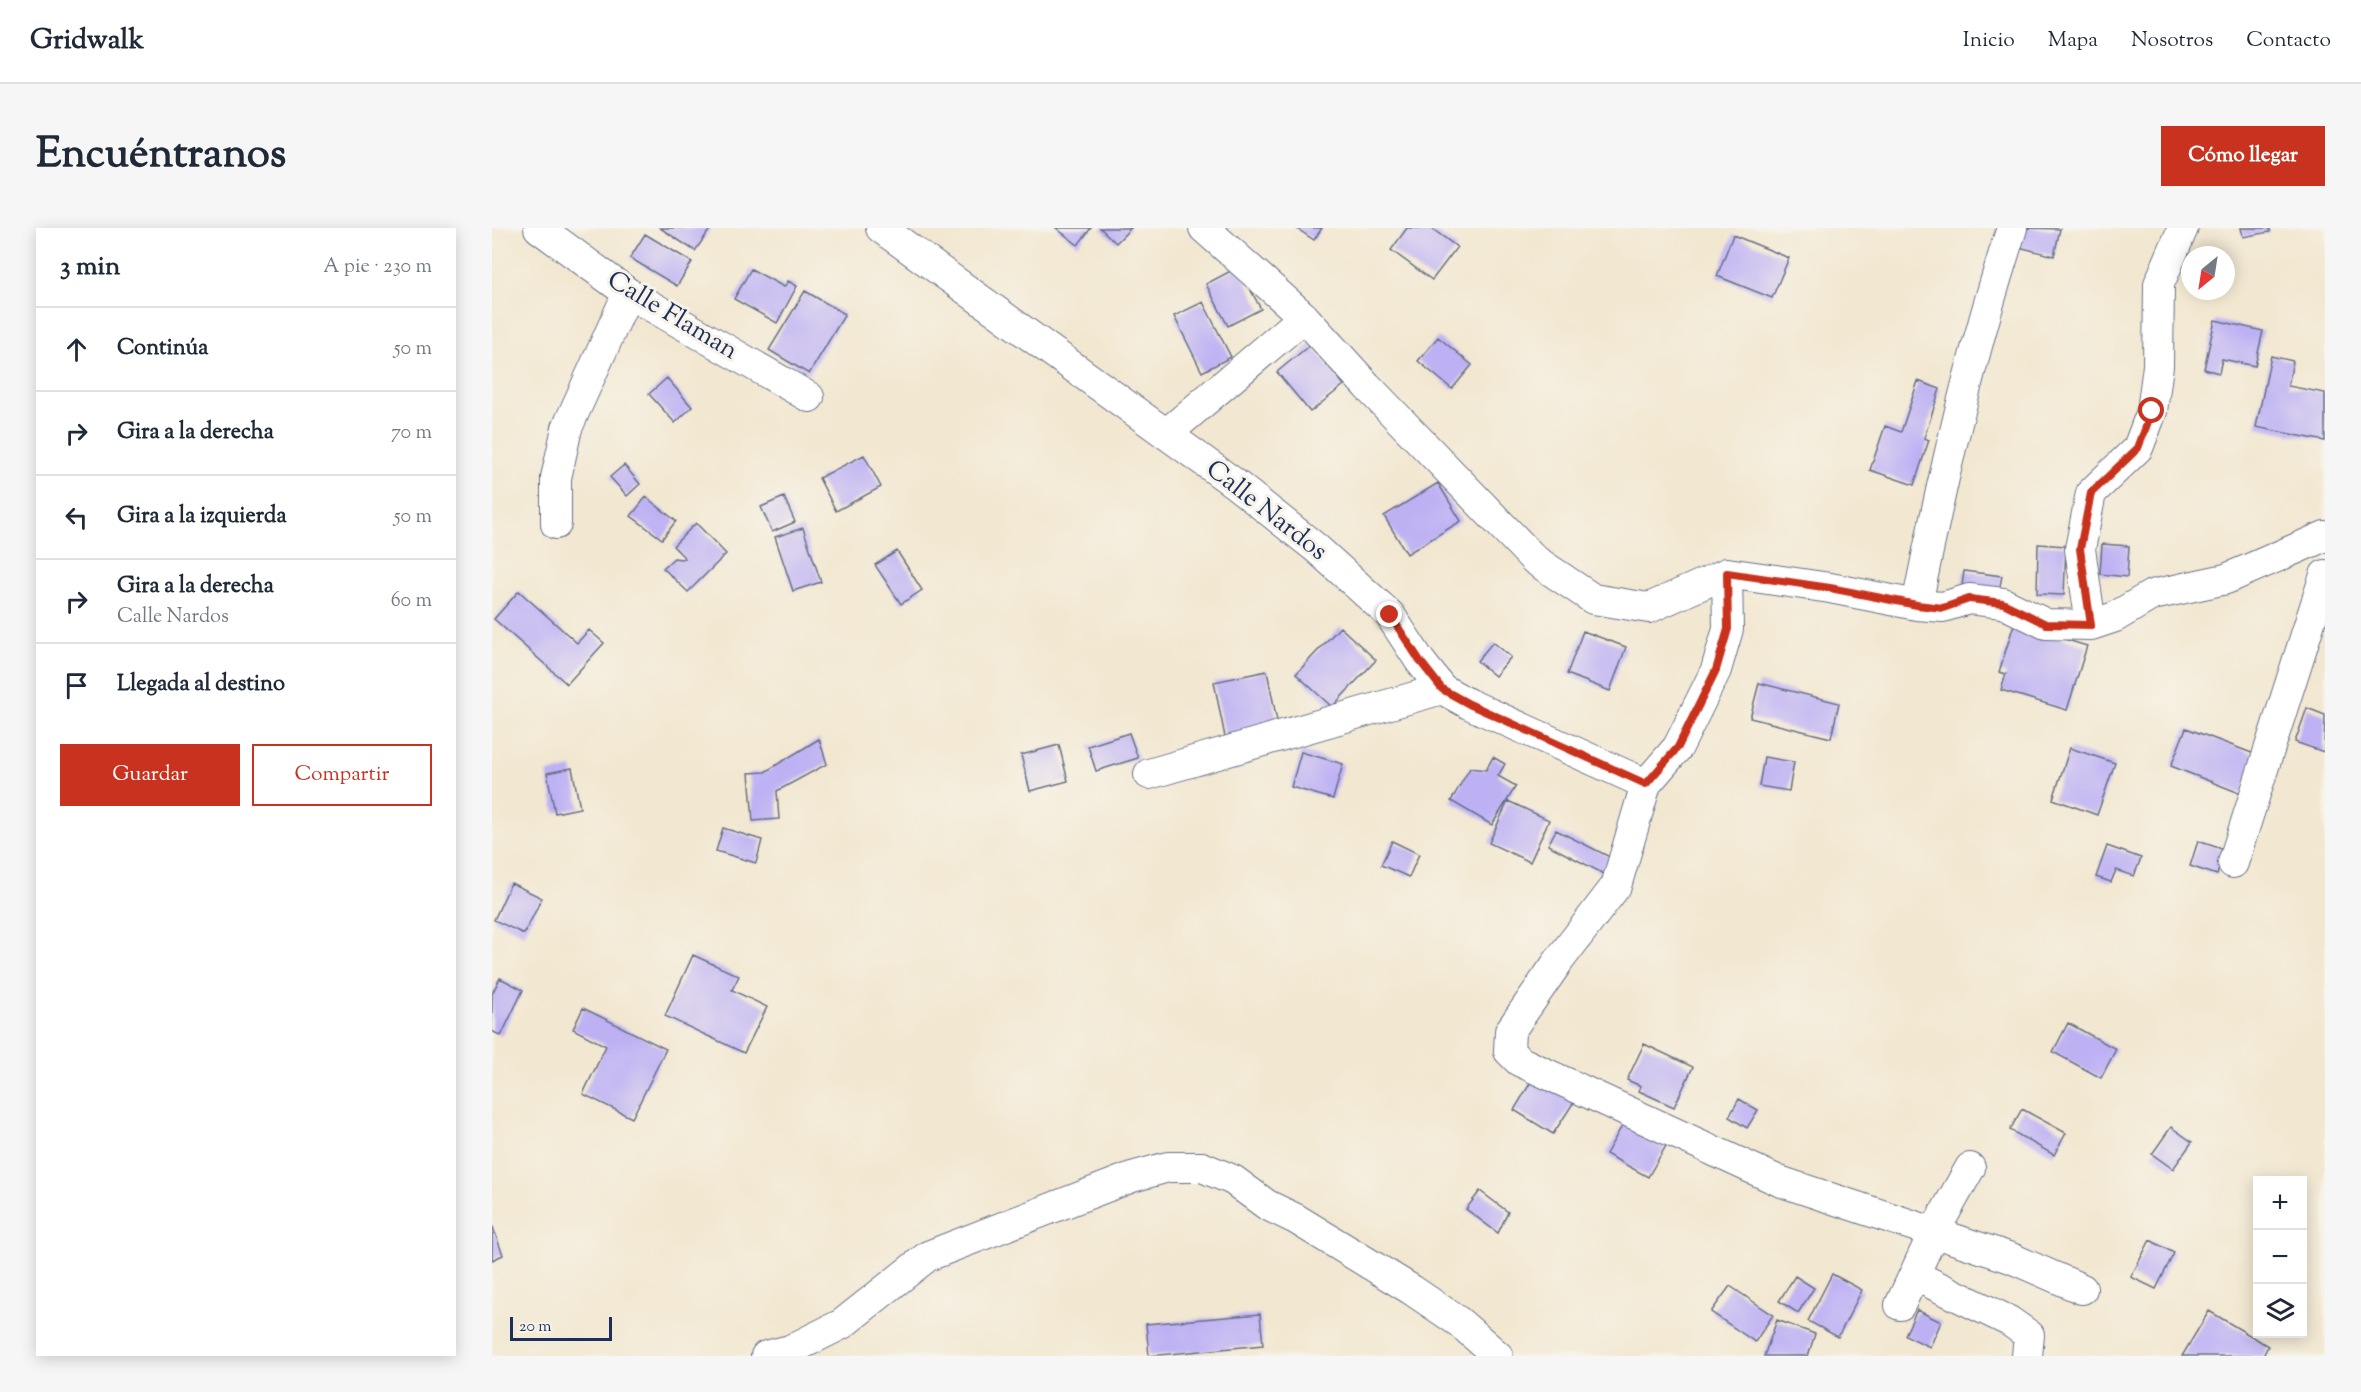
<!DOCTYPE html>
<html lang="es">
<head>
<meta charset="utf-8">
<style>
	:root { --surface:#fff; --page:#f6f6f7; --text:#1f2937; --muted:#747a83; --line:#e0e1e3; --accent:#c8321e }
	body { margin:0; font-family:"Sorts Mill Goudy",serif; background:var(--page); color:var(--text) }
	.controls { position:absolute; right:18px; bottom:18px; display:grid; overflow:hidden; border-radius:0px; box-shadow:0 3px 15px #0003 }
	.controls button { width:54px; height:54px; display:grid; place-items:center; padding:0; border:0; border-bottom:2px solid var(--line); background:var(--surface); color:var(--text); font:30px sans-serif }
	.compass { position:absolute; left:1689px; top:18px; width:54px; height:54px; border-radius:50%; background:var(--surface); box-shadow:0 3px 15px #0003; rotate:210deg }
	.scale { position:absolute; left:18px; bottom:15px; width:102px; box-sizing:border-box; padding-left:6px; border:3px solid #1b2f5e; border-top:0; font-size:16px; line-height:21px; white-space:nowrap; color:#1b2f5e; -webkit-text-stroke:4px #f7f3e8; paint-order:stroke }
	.stop { position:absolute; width:18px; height:18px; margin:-14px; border:4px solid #c8321e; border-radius:50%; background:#fff }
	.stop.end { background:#c8321e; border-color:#fff; box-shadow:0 2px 6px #0008 }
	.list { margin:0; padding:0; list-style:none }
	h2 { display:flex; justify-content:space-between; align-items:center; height:78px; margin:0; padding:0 24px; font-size:26px }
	h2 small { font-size:20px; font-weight:400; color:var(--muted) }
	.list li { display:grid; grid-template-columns:39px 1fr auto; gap:18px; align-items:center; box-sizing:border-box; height:84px; padding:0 24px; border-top:2px solid var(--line) }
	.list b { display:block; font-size:22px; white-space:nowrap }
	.list p { margin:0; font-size:20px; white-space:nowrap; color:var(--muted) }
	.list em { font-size:20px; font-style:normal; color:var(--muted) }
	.actions { display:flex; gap:12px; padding:18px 24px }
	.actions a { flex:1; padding:14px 0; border:2px solid var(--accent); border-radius:0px; text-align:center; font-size:21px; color:var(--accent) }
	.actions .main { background:var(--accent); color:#fff }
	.icon { flex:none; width:33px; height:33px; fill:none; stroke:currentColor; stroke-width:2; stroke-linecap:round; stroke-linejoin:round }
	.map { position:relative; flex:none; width:1833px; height:1128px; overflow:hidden; border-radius:0px }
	header { display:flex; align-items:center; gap:36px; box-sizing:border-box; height:84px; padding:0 30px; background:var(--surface); border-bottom:2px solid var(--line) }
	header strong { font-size:28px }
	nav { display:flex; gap:33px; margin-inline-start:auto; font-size:21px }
	.intro { display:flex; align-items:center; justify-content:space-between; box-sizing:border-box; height:144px; padding:0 36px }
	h1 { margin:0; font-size:42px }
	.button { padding:15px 27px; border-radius:0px; background:var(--accent); color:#fff; font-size:21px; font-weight:700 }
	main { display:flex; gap:36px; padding:0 36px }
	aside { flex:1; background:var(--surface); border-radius:0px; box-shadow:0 3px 15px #0003 }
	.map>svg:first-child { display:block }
	.building { fill:#bdb1f4 }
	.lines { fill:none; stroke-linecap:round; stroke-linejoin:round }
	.street-casing { stroke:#666f86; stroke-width:32 }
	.street { stroke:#fff; stroke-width:30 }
	.route { stroke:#c8321e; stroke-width:8 }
	.labels { text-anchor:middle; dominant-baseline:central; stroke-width:6; stroke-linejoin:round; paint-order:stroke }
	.street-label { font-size:26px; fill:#1b2f5e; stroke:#f7f3e8 }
</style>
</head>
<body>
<header>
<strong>Gridwalk</strong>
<nav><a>Inicio</a><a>Mapa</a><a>Nosotros</a><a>Contacto</a></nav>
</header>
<div class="intro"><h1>Encuéntranos</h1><a class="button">Cómo llegar</a></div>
<main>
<aside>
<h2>3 min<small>A pie · 230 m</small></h2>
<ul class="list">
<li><svg class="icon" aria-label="ahead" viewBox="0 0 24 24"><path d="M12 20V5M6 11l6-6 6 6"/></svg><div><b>Continúa</b></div><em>50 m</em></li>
<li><svg class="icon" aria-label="right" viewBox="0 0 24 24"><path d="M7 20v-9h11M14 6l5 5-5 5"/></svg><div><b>Gira a la derecha</b></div><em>70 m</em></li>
<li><svg class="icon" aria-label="left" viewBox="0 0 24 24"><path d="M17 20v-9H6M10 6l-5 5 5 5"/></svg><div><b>Gira a la izquierda</b></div><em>50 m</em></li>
<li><svg class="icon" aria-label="right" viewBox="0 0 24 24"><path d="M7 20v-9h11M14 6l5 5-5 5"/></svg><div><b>Gira a la derecha</b><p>Calle Nardos</p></div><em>60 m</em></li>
<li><svg class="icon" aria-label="arrive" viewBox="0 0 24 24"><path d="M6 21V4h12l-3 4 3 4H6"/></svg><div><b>Llegada al destino</b></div></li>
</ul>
<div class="actions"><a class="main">Guardar</a><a>Compartir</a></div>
</aside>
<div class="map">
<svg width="1833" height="1128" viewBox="0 0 1833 1128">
	<rect width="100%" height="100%" fill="#f7f3e8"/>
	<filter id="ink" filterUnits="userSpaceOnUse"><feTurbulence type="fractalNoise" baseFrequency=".0167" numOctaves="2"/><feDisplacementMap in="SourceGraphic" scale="12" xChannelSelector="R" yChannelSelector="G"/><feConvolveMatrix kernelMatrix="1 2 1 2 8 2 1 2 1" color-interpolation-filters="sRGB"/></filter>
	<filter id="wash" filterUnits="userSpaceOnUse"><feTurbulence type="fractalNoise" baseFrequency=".008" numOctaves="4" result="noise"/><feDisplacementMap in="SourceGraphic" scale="24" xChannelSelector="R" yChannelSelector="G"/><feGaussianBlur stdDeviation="1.35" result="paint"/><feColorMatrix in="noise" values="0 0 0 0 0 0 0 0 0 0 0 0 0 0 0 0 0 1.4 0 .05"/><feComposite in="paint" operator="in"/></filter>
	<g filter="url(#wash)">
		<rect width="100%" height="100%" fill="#f2e7d0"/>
		<g id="blocks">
			<path class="building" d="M168,0H219L203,23Z
				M564,0H599L586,17Z
				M608,0H639L624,15Z
				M804,0H830L822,12Z
				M915,0H939L965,19L940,52L899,22Z
				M1532,0L1568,1L1562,28L1527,19Z
				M1749,0H1778V4L1751,9Z
				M153,6L200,34L185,58L138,30Z
				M1241,7L1297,30L1280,70L1225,48Z
				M746,39L769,81L736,98L714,56Z
				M259,41L292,59L296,53L305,58L285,95L242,71Z
				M313,63L353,86L317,146L277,122Z
				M711,74L739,129L710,144L682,88Z
				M1723,92L1771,103L1763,138L1730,131L1727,145L1712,141Z
				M946,109L980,137L960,161L926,133Z
				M819,116L852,157L818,184L785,144Z
				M1779,128L1801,133L1796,158L1833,165V213L1764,199Z
				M175,150L200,179L183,195L157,166Z
				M1426,153L1448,161L1432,210L1437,212L1422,257L1378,242L1393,198L1409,204Z
				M372,227L389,259L344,283L327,250Z
				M132,237L148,256L135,268L118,249Z
				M946,255L969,293L915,326L892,288Z
				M154,269L184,293L170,311L139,288Z
				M292,269L303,294L280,304L269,279Z
				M204,295L234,326L196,364L171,340L182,330L189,331L193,330L181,318Z
				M311,300L329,354L301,363L283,309Z
				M1546,316L1574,318L1572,367L1545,366Z
				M1610,316L1637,318L1635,349L1608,346Z
				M405,323L430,362L409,376L383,337Z
				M1472,343L1510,348L1507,363L1470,358Z
				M27,363L85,415L97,402L112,415L75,456L2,391Z
				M1522,396L1595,418L1575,482L1509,462L1514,446L1507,444Z
				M848,399L884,432L840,479L804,446Z
				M1091,403L1134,419L1118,463L1075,446Z
				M1001,414L1019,429L1003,448L985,433Z
				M775,443L786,498L733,509L722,454Z
				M1267,455L1347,475L1339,510L1258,490Z
				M1815,480L1833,487L1832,524L1803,514Z
				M1694,500L1765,527L1750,566L1679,538Z
				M637,505L646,530L604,543L596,518Z
				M327,511L335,536L285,563L287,591L261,593L257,545L273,544Z
				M567,517L576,553L538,563L529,527Z
				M1578,520L1623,535L1605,587L1561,571Z
				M809,524L851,536L841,571L799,559Z
				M1001,529L1013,536L1006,548L1024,558L1000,597L959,573L978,540L994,542Z
				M1272,529L1302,534L1297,563L1267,558Z
				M80,540L88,580L63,585L55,545Z
				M1016,573L1057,592L1038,634L997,615Z
				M231,600L270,612L264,635L224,623Z
				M1064,602L1122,631L1114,647L1056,617Z
				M900,613L927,626L917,649L889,637Z
				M1706,613L1733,622L1725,647L1698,638Z
				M1615,618L1649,630L1642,648L1624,642L1619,654L1604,649Z
				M19,655L50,670L32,706L2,692Z
				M201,727L247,748L240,762L275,779L252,825L173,788Z
				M8,750L31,762L9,808L0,803V766Z
				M91,780L174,821L140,890L91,866L114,818L81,801Z
				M1576,795L1624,821L1609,850L1561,824Z
				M1152,816L1201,839L1182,879L1147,863L1149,858L1135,852Z
				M1042,849L1082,874L1061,906L1022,882Z
				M1247,871L1266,882L1255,900L1237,889Z
				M1530,881L1574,905L1562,927L1518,902Z
				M1133,893L1175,916L1156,949L1114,926Z
				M1679,899L1700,914L1681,941L1660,926Z
				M988,963L1016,984L1006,1005L974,981Z
				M0,997L11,1027L0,1032Z
				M1658,1012L1682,1025L1664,1061L1639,1049Z
				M1340,1046L1370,1062L1346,1109L1316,1093Z
				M1303,1048L1322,1060L1306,1085L1287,1073Z
				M1238,1058L1281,1087L1263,1114L1219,1084Z
				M1425,1082L1449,1094L1438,1119L1413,1107Z
				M1717,1083L1776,1118L1771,1128H1690Z
				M768,1086L771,1117L657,1128L654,1096Z
				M1285,1092L1323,1106L1316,1128H1272Z"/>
		</g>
	</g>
	<g filter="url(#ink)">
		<use href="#blocks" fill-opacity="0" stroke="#666f86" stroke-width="1.5"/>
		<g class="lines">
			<defs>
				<path id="street" d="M47,0L136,65L317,169
					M389,0L742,255L824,320L898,387L928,433L950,461L977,476L1154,556
					M712,0L812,89L875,158L1043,332L1101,371L1157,380L1235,345L1338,360L1425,377L1451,379L1477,371L1511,375L1554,396L1599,397L1623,389L1660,367L1734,351L1833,308
					M674,206L812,89
					M64,296V250L75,200L136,65
					M1235,345L1236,401L1224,442L1186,519L1154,556L1124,658L1068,731L1018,803L1017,823L1027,833L1287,953L1519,1030L1590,1061
					M1425,377C1450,250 1480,123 1520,0
					M1599,397L1588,321L1599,265L1646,220L1660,183L1666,138L1667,56L1691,0
					M657,546L950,461
					M1741,635L1833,347
					M1422,1047L1517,1093L1537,1107L1535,1128
					M1408,1077L1442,1004L1478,940
					M274,1128L298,1122L350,1096L436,1028L640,949L676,939H710L741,952L775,977L804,991L920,1062L967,1094L1006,1128"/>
			</defs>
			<use href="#street" class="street-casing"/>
			<use href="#street" class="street"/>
		</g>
	</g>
	<g class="lines" filter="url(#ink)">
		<path class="route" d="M898,387L928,433L950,461L977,476L1154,556L1186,519L1224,442L1236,401L1235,345L1338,360L1425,377L1451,380L1477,371L1511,375L1554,396L1599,397L1588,321L1599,265L1646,220L1660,183"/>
	</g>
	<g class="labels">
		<g class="street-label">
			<text transform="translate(180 88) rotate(31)">Calle Flaman</text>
			<text transform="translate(774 283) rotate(38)">Calle Nardos</text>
		</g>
	</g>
</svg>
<div class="controls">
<button>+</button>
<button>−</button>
<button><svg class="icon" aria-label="layers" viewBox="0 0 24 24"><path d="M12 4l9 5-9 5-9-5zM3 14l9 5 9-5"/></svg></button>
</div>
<svg class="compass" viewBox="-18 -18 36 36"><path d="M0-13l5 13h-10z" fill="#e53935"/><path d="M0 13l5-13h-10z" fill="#747a83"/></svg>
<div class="scale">20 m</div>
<div class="stop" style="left:1660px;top:183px"></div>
<div class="stop end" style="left:898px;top:387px"></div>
</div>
</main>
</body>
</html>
